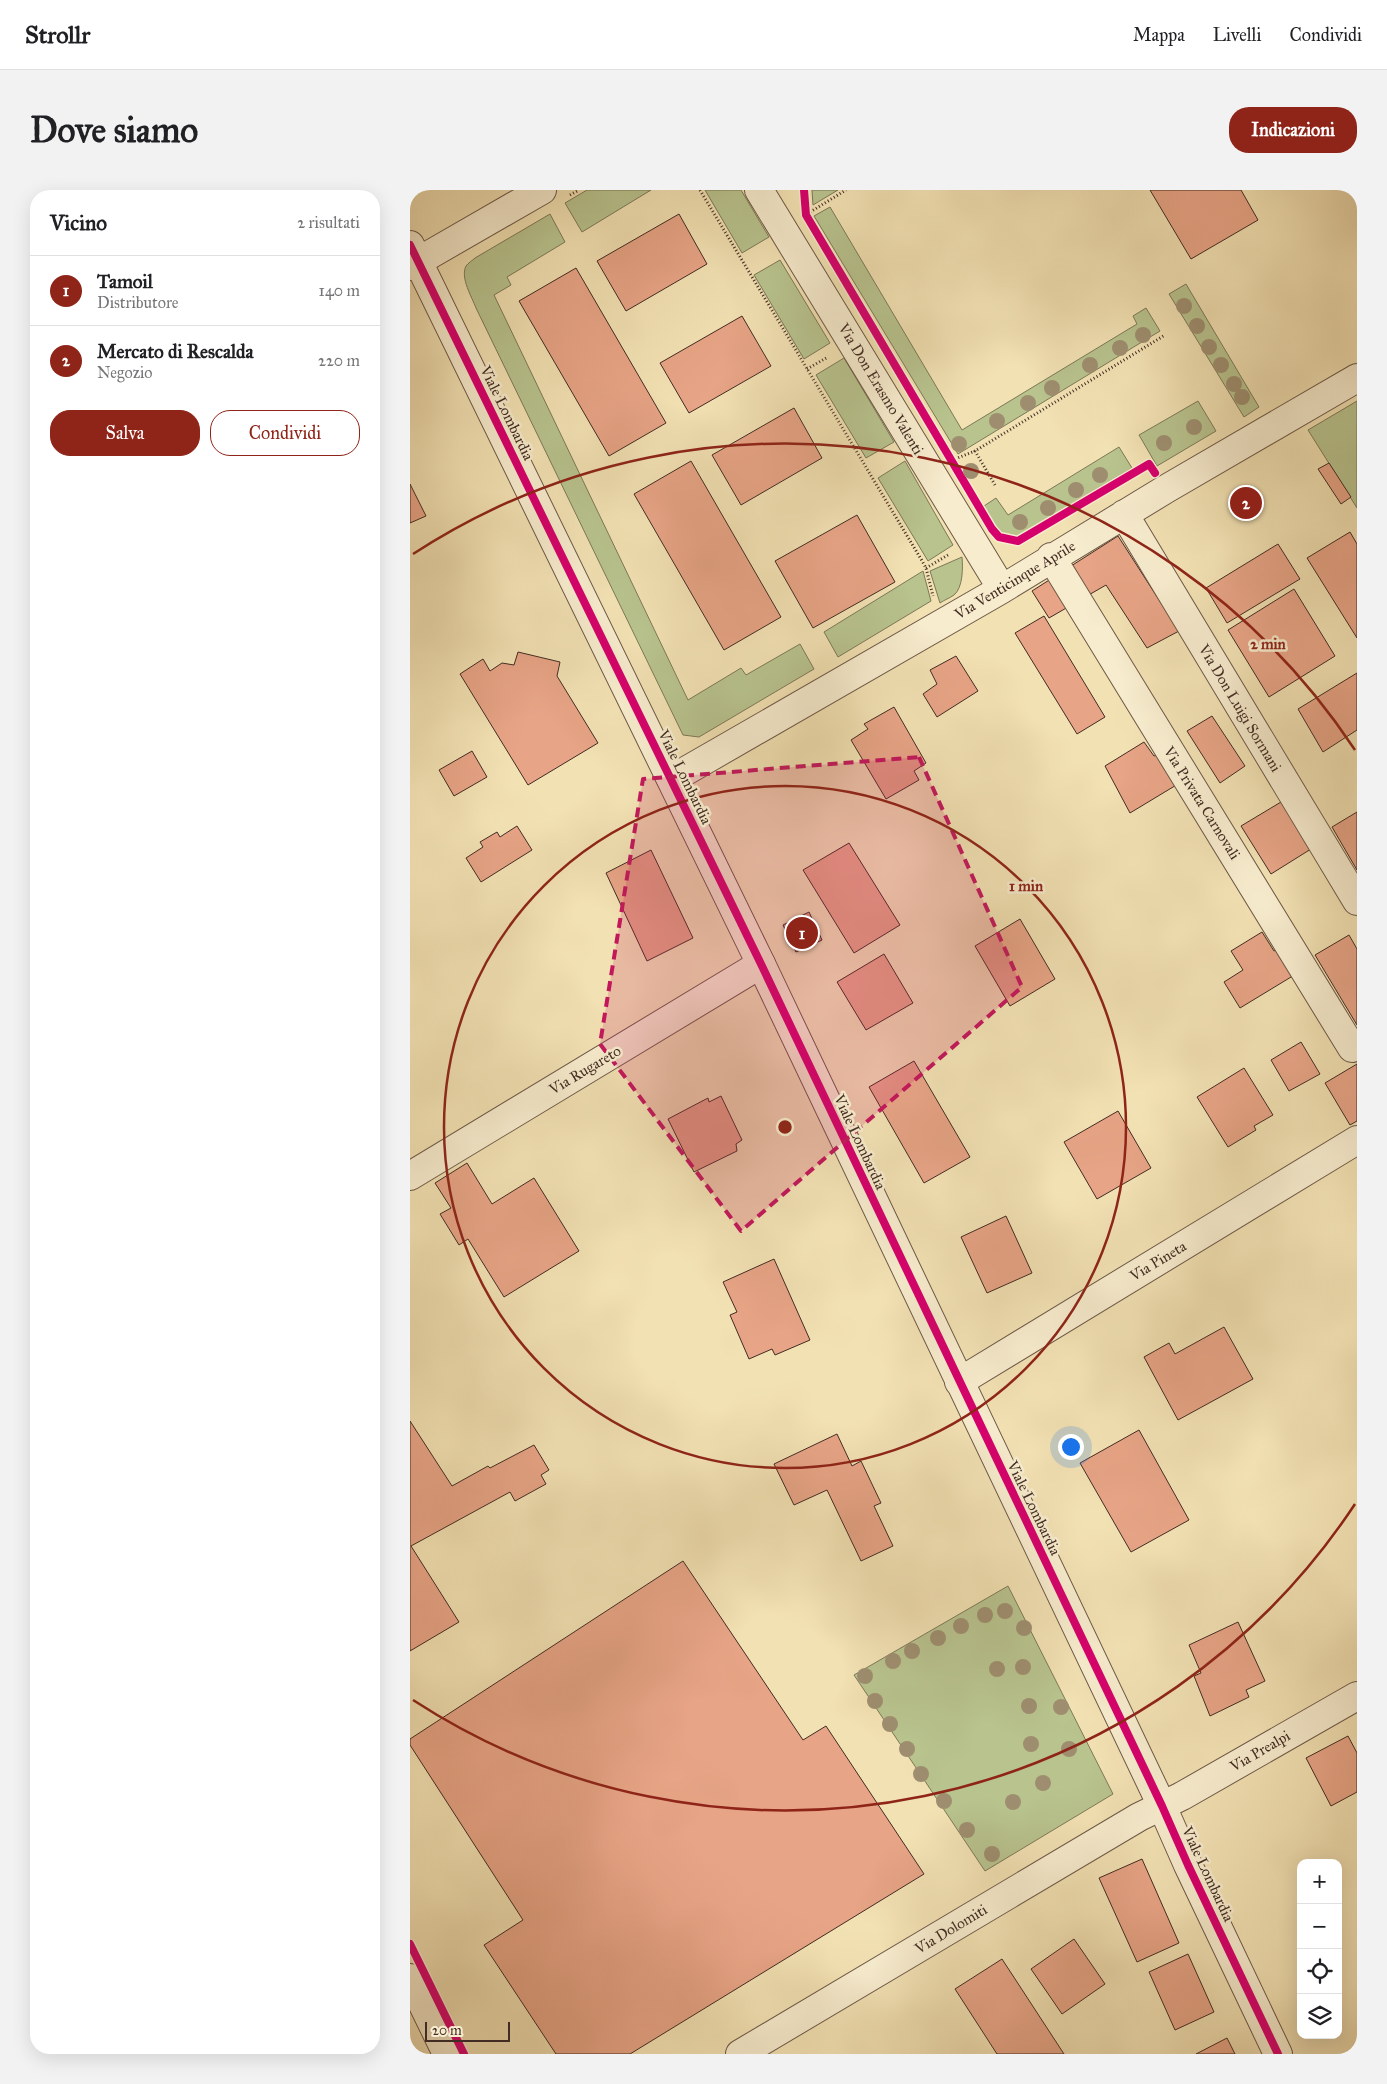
<!DOCTYPE html>
<html lang="it">
<head>
<meta charset="utf-8">
<style>
	:root { --surface:#fff; --page:#f2f2f2; --text:#202124; --muted:#757577; --line:#e0e0e0; --accent:#8f2418 }
	body { margin:0; font-family:"IM FELL Great Primer",serif; background:var(--page); color:var(--text) }
	.controls { position:absolute; right:15px; bottom:15px; display:grid; overflow:hidden; border-radius:10px; box-shadow:0 5px 20px #0002 }
	.controls button { width:45px; height:45px; display:grid; place-items:center; padding:0; border:0; border-bottom:1px solid var(--line); background:var(--surface); color:var(--text); font:25px sans-serif }
	.scale { position:absolute; left:15px; bottom:12px; width:85px; box-sizing:border-box; padding-left:5px; border:2px solid #422c23; border-top:0; font-size:14px; line-height:18px; white-space:nowrap; color:#422c23; -webkit-text-stroke:4px #f7ecce; paint-order:stroke }
	.you { position:absolute; left:660px; top:1256px; width:18px; height:18px; margin:-12px; border:4px solid #fff; border-radius:50%; background:#1a73e8; box-shadow:0 0 0 8px #1a73e833 }
	.badge { display:grid; place-items:center; width:32px; height:32px; border-radius:50%; background:var(--accent); color:#fff; font-size:16px; font-weight:700 }
	.pin { position:absolute; translate:-50% -50%; border:2px solid #fff; box-shadow:0 1px 5px #0006 }
	.list { margin:0; padding:0; list-style:none }
	h2 { display:flex; justify-content:space-between; align-items:center; height:65px; margin:0; padding:0 20px; font-size:21px }
	h2 small { font-size:16px; font-weight:400; color:var(--muted) }
	.list li { display:grid; grid-template-columns:32px 1fr auto; gap:15px; align-items:center; box-sizing:border-box; height:70px; padding:0 20px; border-top:1px solid var(--line) }
	.list b { display:block; font-size:19px; white-space:nowrap }
	.list p { margin:0; font-size:16px; white-space:nowrap; color:var(--muted) }
	.list em { font-size:16px; font-style:normal; color:var(--muted) }
	.actions { display:flex; gap:10px; padding:15px 20px }
	.actions a { flex:1; padding:11px 0; border:1px solid var(--accent); border-radius:20px; text-align:center; font-size:18px; color:var(--accent) }
	.actions .main { background:var(--accent); color:#fff }
	.icon { flex:none; width:28px; height:28px; fill:none; stroke:currentColor; stroke-width:2; stroke-linecap:round; stroke-linejoin:round }
	.map { position:relative; flex:none; width:947px; height:1864px; overflow:hidden; border-radius:20px }
	header { display:flex; align-items:center; gap:30px; box-sizing:border-box; height:70px; padding:0 25px; background:var(--surface); border-bottom:1px solid var(--line) }
	header strong { font-size:24px }
	nav { display:flex; gap:28px; margin-inline-start:auto; font-size:18px }
	.intro { display:flex; align-items:center; justify-content:space-between; box-sizing:border-box; height:120px; padding:0 30px }
	h1 { margin:0; font-size:35px }
	.button { padding:12px 22px; border-radius:20px; background:var(--accent); color:#fff; font-size:18px; font-weight:700 }
	main { display:flex; gap:30px; padding:0 30px }
	aside { flex:1; background:var(--surface); border-radius:20px; box-shadow:0 5px 20px #0002 }
	.map>svg:first-child { display:block }
	.green { fill:#b8c38e; stroke:#7d7858 }
	.building { fill:#e7a486; stroke:#422c23 }
	.lines { fill:none; stroke-linecap:round; stroke-linejoin:round }
	.minor-casing { stroke:#6e5947; stroke-width:30 }
	.tertiary-casing { stroke:#6e5947; stroke-width:30 }
	.path { stroke:#422c23; stroke-width:3; stroke-dasharray:1 2.5; stroke-linecap:butt }
	.minor { stroke:#f7ecce; stroke-width:28 }
	.tertiary { stroke:#f7ecce; stroke-width:28 }
	.cycleway-casing { stroke:#f7ecce; stroke-width:11 }
	.cycleway { stroke:#d6006c; stroke-width:8 }
	.tree { fill:#9e8e6f }
	.marked { fill:#c2185b; fill-opacity:0.2; stroke:#c2185b; stroke-width:4; stroke-dasharray:10 6; stroke-linejoin:round }
	.ring { fill:none; stroke:#8f2418; stroke-width:2.5 }
	.labels { text-anchor:middle; dominant-baseline:central; stroke-width:5; stroke-linejoin:round; paint-order:stroke }
	.street-label { font-size:15px; fill:#422c23; stroke:#f7ecce }
	.centre { fill:#8f2418; stroke:#f7ecce; stroke-width:2.5 }
	.ring-label { font-size:15px; text-anchor:middle; font-weight:bold; fill:#8f2418; stroke:#f7ecce; stroke-width:5; stroke-linejoin:round; paint-order:stroke }
</style>
</head>
<body>
<header>
<strong>Strollr</strong>
<nav><a>Mappa</a><a>Livelli</a><a>Condividi</a></nav>
</header>
<div class="intro"><h1>Dove siamo</h1><a class="button">Indicazioni</a></div>
<main>
<aside>
<h2>Vicino<small>2 risultati</small></h2>
<ul class="list">
<li><span class="badge">1</span><div><b>Tamoil</b><p>Distributore</p></div><em>140 m</em></li>
<li><span class="badge">2</span><div><b>Mercato di Rescalda</b><p>Negozio</p></div><em>220 m</em></li>
</ul>
<div class="actions"><a class="main">Salva</a><a>Condividi</a></div>
</aside>
<div class="map">
<svg width="947" height="1864" viewBox="0 0 947 1864">
	<rect width="100%" height="100%" fill="#f2e1b3"/>
	<filter id="stains"><feTurbulence type="fractalNoise" baseFrequency=".004" numOctaves="4"/><feColorMatrix values="0 0 0 0 .2 0 0 0 0 .09 0 0 0 0 .02 0 0 0 .5 -.17"/></filter>
	<radialGradient id="worn" r=".72"><stop offset=".6" stop-color="#630" stop-opacity="0"/><stop offset="1" stop-color="#630" stop-opacity=".3"/></radialGradient>
	<path class="green" d="M177,0H241L172,42L155,13Z
		M295,0H331L359,47L332,63Z
		M402,0H428L403,15Z
		M420,17L552,240L727,134L723,126L736,118L750,141L548,264L404,26Z
		M140,24L155,52L97,87L101,95L84,105L278,510L331,478L336,485L390,454L404,479L289,547L273,545L66,118C62,107 50,88 56,76C58,73 63,70 65,68Z
		M370,70L420,153L394,169L344,85Z
		M776,94L849,217L834,227L759,104Z
		M434,168L484,252L456,268L406,185Z
		M788,211L806,241L747,276L729,245Z
		M947,211V318L898,240Z
		M709,257L722,278L604,348L589,343L574,316L586,308L598,325Z
		M495,271L543,355L518,371L468,288Z
		M552,367C553,377 553,398 544,405C540,408 534,410 530,413L520,381Z
		M513,381L521,411L428,467L414,442Z
		M598,1396L703,1604L575,1681L444,1485Z"/>
	<path class="building" d="M740,0H831L848,30L781,69Z
		M269,24L297,74L216,121L187,71Z
		M166,78L256,233L199,266L109,111Z
		M332,126L361,176L279,223L250,173Z
		M384,218L412,268L331,315L302,265Z
		M281,271L371,427L314,460L224,304Z
		M919,273L941,307L931,314L908,279Z
		M0,294L16,326L0,333Z
		M447,325L485,392L403,438L365,371Z
		M940,342L947,354V448L897,368Z
		M708,346L769,441L737,458L696,395L639,428L622,401Z
		M868,354L890,389L817,433L796,398Z
		M884,399L925,466L859,507L818,440Z
		M634,426L695,527L667,544L605,443Z
		M108,462L150,472L147,486L188,553L118,595L50,484L73,469L80,481L92,473L104,475Z
		M546,466L568,501L527,527L513,504L527,494L520,480Z
		M947,483V540L913,562L888,519Z
		M484,517L516,573L504,581L509,590L476,609L441,550L458,539L454,534Z
		M802,526L835,576L810,593L777,541Z
		M734,552L744,566L751,564L768,594L720,623L695,576Z
		M62,561L77,587L44,606L29,580Z
		M871,612L901,659L861,684L831,636Z
		M947,622V680L922,637Z
		M107,636L122,660L71,692L56,668L73,657L70,652L87,642L90,647Z
		M439,653L490,735L444,763L393,680Z
		M241,660L283,748L237,771L196,683Z
		M399,722L412,750L386,762L373,735Z
		M610,729L645,789L600,816L565,756Z
		M852,742L864,761L870,758L886,784L830,818L814,792L833,780L821,761Z
		M939,745L947,759V835L905,765Z
		M474,764L503,813L456,840L427,792Z
		M891,852L910,884L879,901L861,870Z
		M504,871L560,967L514,993L459,897Z
		M947,874V931L940,935L915,893Z
		M834,878L863,925L844,936L846,940L818,957L787,907Z
		M311,906L332,950L326,954L327,961L284,982L258,929L298,908L299,912Z
		M708,921L741,978L687,1009L654,952Z
		M57,973L82,1014L124,988L169,1061L94,1107L58,1049L49,1055L30,1024L41,1018L25,993Z
		M596,1026L622,1083L577,1103L551,1047Z
		M364,1069L400,1150L365,1165L362,1159L339,1169L320,1125L327,1122L313,1092Z
		M814,1137L843,1189L768,1230L734,1167L759,1153L765,1164Z
		M0,1231L42,1296L78,1276L80,1278L124,1255L139,1280L131,1285L136,1294L105,1311L100,1302L1,1356L49,1432L0,1461Z
		M729,1240L779,1330L721,1362L670,1273Z
		M427,1244L442,1276L451,1271L471,1313L464,1316L483,1356L451,1371L417,1300L384,1315L364,1274Z
		M273,1371L393,1550L416,1536L514,1684L220,1864H146L74,1755L113,1730L0,1555V1549Z
		M828,1432L855,1491L836,1500L839,1507L800,1526L784,1486L791,1483L779,1455Z
		M938,1546L947,1563V1602L921,1616L896,1568Z
		M732,1669L769,1753L727,1772L689,1688Z
		M664,1749L695,1794L652,1824L621,1779Z
		M778,1764L804,1822L765,1840L739,1782Z
		M592,1769L654,1864H587L545,1799Z
		M817,1848L825,1864H786Z"/>
	<g class="lines">
		<defs>
			<path id="minor" d="M349,0L592,399
				M0,76L132,0
				M714,324L947,711
				M641,367L942,858
				M260,587L274,582L592,399L756,299L947,188
				M0,986L351,774
				M549,1192L947,950
				M0,1788L37,1864
				M330,1864L729,1627L772,1606L947,1506"/>
			<path id="tertiary" d="M0,55L351,774L752,1616L778,1675L868,1864"/>
		</defs>
		<use href="#minor" class="minor-casing"/>
		<use href="#tertiary" class="tertiary-casing"/>
		<path class="path" d="M290,0L511,369L516,378L523,406
			M160,5L169,0
			M397,24L436,0
			M397,179L418,167
			M545,269L565,261
			M585,295L565,261L755,145
			M516,378L538,365"/>
		<use href="#minor" class="minor"/>
		<use href="#tertiary" class="tertiary"/>
		<defs>
			<path id="cycleway" d="M394,0L396,25L582,339L589,347L608,351L739,274L745,283
				M0,55L351,774L752,1616L778,1675L868,1864
				M0,1754L54,1864"/>
		</defs>
		<use href="#cycleway" class="cycleway-casing"/>
		<use href="#cycleway" class="cycleway"/>
	</g>
	<g class="tree">
		<circle cx="774" cy="116" r="8"/>
		<circle cx="787" cy="136" r="8"/>
		<circle cx="733" cy="145" r="8"/>
		<circle cx="799" cy="157" r="8"/>
		<circle cx="710" cy="158" r="8"/>
		<circle cx="680" cy="175" r="8"/>
		<circle cx="811" cy="175" r="8"/>
		<circle cx="824" cy="194" r="8"/>
		<circle cx="642" cy="198" r="8"/>
		<circle cx="832" cy="207" r="8"/>
		<circle cx="618" cy="213" r="8"/>
		<circle cx="587" cy="231" r="8"/>
		<circle cx="784" cy="237" r="8"/>
		<circle cx="754" cy="253" r="8"/>
		<circle cx="549" cy="254" r="8"/>
		<circle cx="561" cy="281" r="8"/>
		<circle cx="690" cy="285" r="8"/>
		<circle cx="666" cy="300" r="8"/>
		<circle cx="638" cy="318" r="8"/>
		<circle cx="610" cy="332" r="8"/>
		<circle cx="595" cy="1421" r="8"/>
		<circle cx="575" cy="1425" r="8"/>
		<circle cx="551" cy="1436" r="8"/>
		<circle cx="614" cy="1438" r="8"/>
		<circle cx="528" cy="1448" r="8"/>
		<circle cx="502" cy="1461" r="8"/>
		<circle cx="483" cy="1471" r="8"/>
		<circle cx="613" cy="1477" r="8"/>
		<circle cx="587" cy="1479" r="8"/>
		<circle cx="455" cy="1486" r="8"/>
		<circle cx="465" cy="1511" r="8"/>
		<circle cx="619" cy="1516" r="8"/>
		<circle cx="651" cy="1517" r="8"/>
		<circle cx="480" cy="1534" r="8"/>
		<circle cx="621" cy="1554" r="8"/>
		<circle cx="497" cy="1559" r="8"/>
		<circle cx="659" cy="1559" r="8"/>
		<circle cx="511" cy="1584" r="8"/>
		<circle cx="633" cy="1593" r="8"/>
		<circle cx="534" cy="1611" r="8"/>
		<circle cx="603" cy="1612" r="8"/>
		<circle cx="557" cy="1640" r="8"/>
		<circle cx="582" cy="1664" r="8"/>
	</g>
	<path class="marked" d="M509,567L612,797L331,1041L190,854L233,589Z"/>
	<g class="ring">
		<circle cx="375" cy="937" r="341"/>
		<path d="M945 1314A683 683 0 0 1 3 1510M3 364A683 683 0 0 1 945 560"/>
	</g>
	<g class="labels">
		<g class="street-label">
			<text transform="translate(471 199) rotate(59)">Via Don Erasmo Valenti</text>
			<text transform="translate(97 223) rotate(64)">Viale Lombardia</text>
			<text transform="translate(605 390) rotate(-31)">Via Venticinque Aprile</text>
			<text transform="translate(830 518) rotate(59)">Via Don Luigi Sormani</text>
			<text transform="translate(275 587) rotate(64)">Viale Lombardia</text>
			<text transform="translate(792 613) rotate(58)">Via Privata Carnovali</text>
			<text transform="translate(175 880) rotate(-31)">Via Rugareto</text>
			<text transform="translate(450 952) rotate(65)">Viale Lombardia</text>
			<text transform="translate(748 1071) rotate(-31)">Via Pineta</text>
			<text transform="translate(624 1318) rotate(64)">Viale Lombardia</text>
			<text transform="translate(850 1561) rotate(-30)">Via Prealpi</text>
			<text transform="translate(798 1684) rotate(65)">Viale Lombardia</text>
			<text transform="translate(541 1739) rotate(-31)">Via Dolomiti</text>
		</g>
	</g>
	<circle cx="375" cy="937" r="8" class="centre"/>
	<g class="ring-label">
		<text x="858" y="459">2 min</text>
		<text x="616" y="701">1 min</text>
	</g>
	<rect width="100%" height="100%" filter="url(#stains)"/>
	<rect width="100%" height="100%" fill="url(#worn)"/>
</svg>
<div class="controls">
<button>+</button>
<button>−</button>
<button><svg class="icon" aria-label="locate" viewBox="0 0 24 24"><circle cx="12" cy="12" r="6"/><path d="M12 2v4M12 18v4M2 12h4M18 12h4"/></svg></button>
<button><svg class="icon" aria-label="layers" viewBox="0 0 24 24"><path d="M12 4l9 5-9 5-9-5zM3 14l9 5 9-5"/></svg></button>
</div>
<div class="scale">20 m</div>
<div class="you"></div>
<div class="pin badge" style="left:392px;top:743px">1</div>
<div class="pin badge" style="left:836px;top:313px">2</div>
</div>
</main>
</body>
</html>
